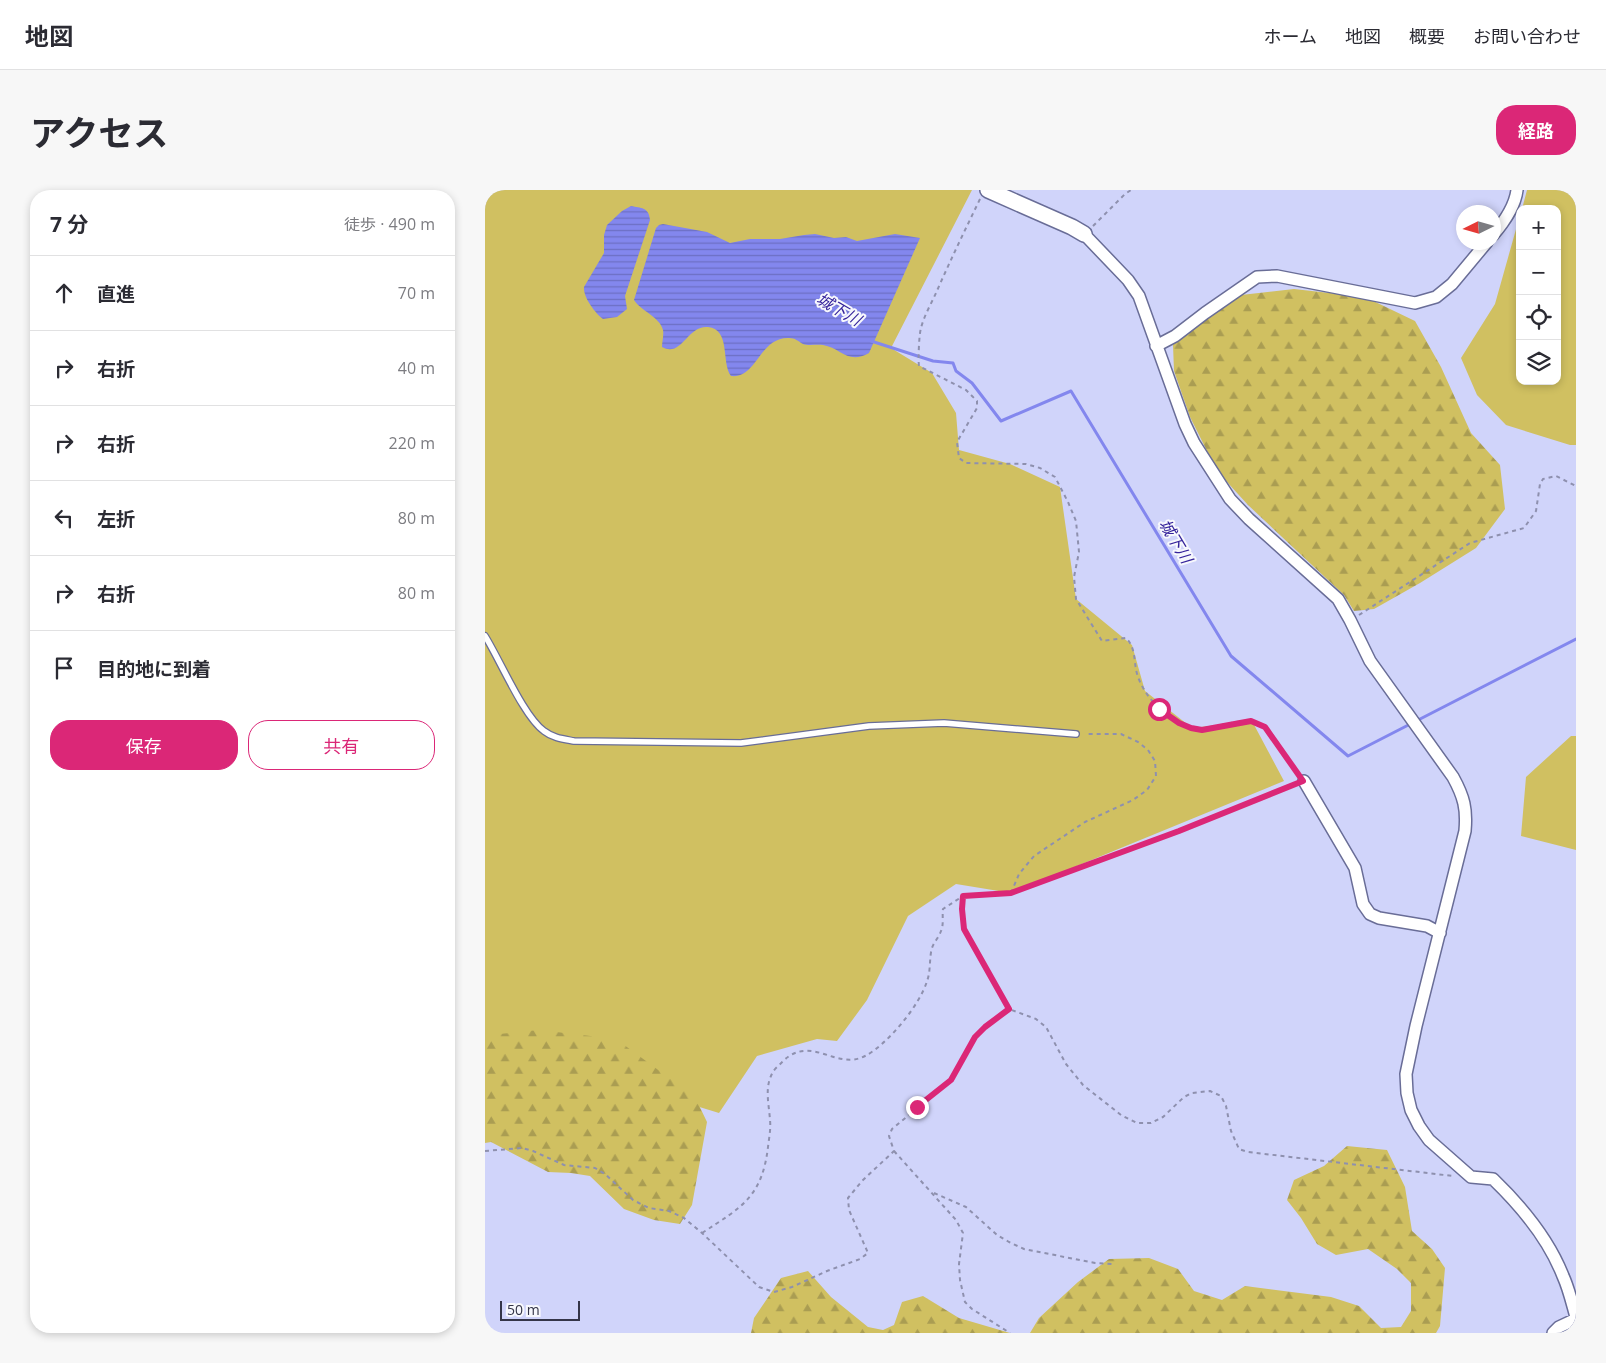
<!DOCTYPE html>
<html lang="ja">
<head>
<meta charset="utf-8">
<style>
	:root { --surface:#fff; --page:#f7f7f7; --text:#2b2b33; --muted:#7c7c81; --line:#e1e1e2; --accent:#db2777 }
	body { margin:0; font-family:"Open Sans","Noto Sans JP",sans-serif; background:var(--page); color:var(--text) }
	.controls { position:absolute; right:15px; top:15px; display:grid; overflow:hidden; border-radius:10px; box-shadow:0 2px 8px #0003 }
	.controls button { width:45px; height:45px; display:grid; place-items:center; padding:0; border:0; border-bottom:1px solid var(--line); background:var(--surface); color:var(--text); font:25px sans-serif }
	.compass { position:absolute; left:971px; top:15px; width:45px; height:45px; border-radius:50%; background:var(--surface); box-shadow:0 2px 8px #0003; rotate:265deg }
	.scale { position:absolute; left:15px; bottom:12px; width:80px; box-sizing:border-box; padding-left:5px; border:2px solid #343548; border-top:0; font-size:14px; line-height:18px; white-space:nowrap; color:#343548; -webkit-text-stroke:4px #f7f8fd; paint-order:stroke }
	.stop { position:absolute; width:15px; height:15px; margin:-11px; border:4px solid #db2777; border-radius:50%; background:#fff }
	.stop.end { background:#db2777; border-color:#fff; box-shadow:0 1px 5px #0008 }
	.list { margin:0; padding:0; list-style:none }
	h2 { display:flex; justify-content:space-between; align-items:center; height:65px; margin:0; padding:0 20px; font-size:21px }
	h2 small { font-size:16px; font-weight:400; color:var(--muted) }
	.list li { display:grid; grid-template-columns:32px 1fr auto; gap:15px; align-items:center; box-sizing:border-box; height:75px; padding:0 20px; border-top:1px solid var(--line) }
	.list b { display:block; font-size:19px; white-space:nowrap }
	.list em { font-size:16px; font-style:normal; color:var(--muted) }
	.actions { display:flex; gap:10px; padding:15px 20px }
	.actions a { flex:1; padding:11px 0; border:1px solid var(--accent); border-radius:20px; text-align:center; font-size:18px; color:var(--accent) }
	.actions .main { background:var(--accent); color:#fff }
	.icon { flex:none; width:28px; height:28px; fill:none; stroke:currentColor; stroke-width:2; stroke-linecap:round; stroke-linejoin:round }
	.map { position:relative; flex:none; width:1091px; height:1143px; overflow:hidden; border-radius:20px }
	header { display:flex; align-items:center; gap:30px; box-sizing:border-box; height:70px; padding:0 25px; background:var(--surface); border-bottom:1px solid var(--line) }
	header strong { font-size:24px }
	nav { display:flex; gap:28px; margin-inline-start:auto; font-size:18px }
	.intro { display:flex; align-items:center; justify-content:space-between; box-sizing:border-box; height:120px; padding:0 30px }
	h1 { margin:0; font-size:35px }
	.button { padding:12px 22px; border-radius:20px; background:var(--accent); color:#fff; font-size:18px; font-weight:700 }
	main { display:flex; gap:30px; padding:0 30px }
	aside { flex:1; background:var(--surface); border-radius:20px; box-shadow:0 2px 8px #0003 }
	.map>svg:first-child { display:block }
	.grass { fill:#d0c061 }
	.forest { fill:url(#forest-firs) }
	.water { fill:url(#water-rules) }
	.lines { fill:none; stroke-linecap:round; stroke-linejoin:round }
	.stream { stroke:#8387ee; stroke-width:3 }
	.service-casing { stroke:#696d97; stroke-width:8 }
	.minor-casing { stroke:#696d97; stroke-width:14 }
	.tertiary-casing { stroke:#696d97; stroke-width:18 }
	.path { stroke:#8e90ae; stroke-width:2; stroke-dasharray:4 4; stroke-linecap:butt }
	.service { stroke:#fff; stroke-width:5.5 }
	.minor { stroke:#fff; stroke-width:11 }
	.tertiary { stroke:#fff; stroke-width:15 }
	.route { stroke:#db2777; stroke-width:6 }
	.labels { text-anchor:middle; dominant-baseline:central; stroke-width:4; stroke-linejoin:round; paint-order:stroke }
	.water-label { font-size:16px; font-style:italic; fill:#35239b; stroke:#f7f8fd }
</style>
</head>
<body>
<header>
<strong>地図</strong>
<nav><a>ホーム</a><a>地図</a><a>概要</a><a>お問い合わせ</a></nav>
</header>
<div class="intro"><h1>アクセス</h1><a class="button">経路</a></div>
<main>
<aside>
<h2>7 分<small>徒歩 · 490 m</small></h2>
<ul class="list">
<li><svg class="icon" aria-label="ahead" viewBox="0 0 24 24"><path d="M12 20V5M6 11l6-6 6 6"/></svg><div><b>直進</b></div><em>70 m</em></li>
<li><svg class="icon" aria-label="right" viewBox="0 0 24 24"><path d="M7 20v-9h11M14 6l5 5-5 5"/></svg><div><b>右折</b></div><em>40 m</em></li>
<li><svg class="icon" aria-label="right" viewBox="0 0 24 24"><path d="M7 20v-9h11M14 6l5 5-5 5"/></svg><div><b>右折</b></div><em>220 m</em></li>
<li><svg class="icon" aria-label="left" viewBox="0 0 24 24"><path d="M17 20v-9H6M10 6l-5 5 5 5"/></svg><div><b>左折</b></div><em>80 m</em></li>
<li><svg class="icon" aria-label="right" viewBox="0 0 24 24"><path d="M7 20v-9h11M14 6l5 5-5 5"/></svg><div><b>右折</b></div><em>80 m</em></li>
<li><svg class="icon" aria-label="arrive" viewBox="0 0 24 24"><path d="M6 21V4h12l-3 4 3 4H6"/></svg><div><b>目的地に到着</b></div></li>
</ul>
<div class="actions"><a class="main">保存</a><a>共有</a></div>
</aside>
<div class="map">
<svg width="1091" height="1143" viewBox="0 0 1091 1143">
	<defs>
		<pattern id="forest-firs" width="22" height="20" patternUnits="userSpaceOnUse" patternTransform="scale(1.25)"><rect width="22" height="20" fill="#d0c061"/><path d="M5 1l3.5 6h-7zM16 11l3.5 6h-7z" fill="#aa9d52"/></pattern>
		<pattern id="water-rules" width="6" height="5" patternUnits="userSpaceOnUse" patternTransform="scale(1.25)"><rect width="6" height="5" fill="#8387ee"/><path d="M0 2.5h6" fill="none" stroke="#6c6fc3"/></pattern>
	</defs>
	<rect width="100%" height="100%" fill="#d0d4fa"/>
	<path class="grass" d="M0,0H487L406,158L447,183L471,223L474,260L525,274L575,297L591,409L647,455L660,501L707,538L767,531L799,591L526,703L471,694L423,726L382,810L352,851L332,849L272,866L234,923L120,888L0,900Z
		M1042,0H1091V255H1085L1021,235L992,205L976,168L1010,114L1035,25V191H1072V19H1037Z
		M1086,546H1091V660L1036,646L1041,587Z"/>
	<path class="forest" d="M809,99L880,107L930,131L956,177L986,243L1015,275L1020,319L991,358L935,393L889,419L869,421L859,405L763,315L732,281L705,227L689,181L688,155L702,138L756,105Z
		M54,840L131,849L210,907L222,932L207,1015L195,1034L169,1030L139,1019L105,986L86,983L63,982L6,952L0,953V851L14,844Z
		M862,956L902,960L920,997L927,1041L947,1059L960,1078L955,1136L951,1143H545L554,1128L593,1092L624,1069L664,1068L693,1079L709,1101L737,1110L760,1096L846,1107L874,1116L896,1138L916,1137L926,1121V1093L912,1079L883,1059L851,1065L832,1054L816,1028L802,1010L809,990L839,976Z
		M323,1081L346,1107L383,1137L398,1140L409,1135L417,1112L438,1106L474,1128L525,1143H266L269,1128L296,1088Z"/>
	<path class="water" d="M146,16C156,18 164,17 165,30L140,106L142,119L132,127L118,129C110,123 98,107 99,97L119,63V45L122,35L137,21Z
		M178,34L222,42L245,53L265,49H295L319,45L330,44L349,48L361,47L372,51L410,44L435,48L384,163C363,175 356,158 338,155C331,154 324,156 318,154C313,151 310,148 304,148C274,147 272,189 246,186C236,173 246,139 223,137C202,135 197,168 177,157C177,152 179,145 178,140C175,127 156,121 149,110L171,38L174,35Z"/>
	<g class="lines">
		<path class="stream" d="M386,151L448,171L468,173L471,181L487,193L516,231L586,201L746,466L863,566L1091,449"/>
		<defs>
			<path id="service" d="M0,446C15,470 39,527 59,541C68,548 78,549 89,551L256,553L384,536L459,533L591,544"/>
			<path id="minor" d="M599,44L643,90L654,106L700,234L709,253L745,309L764,329L853,409L865,430L885,471L968,587C979,607 982,619 980,641L931,836L921,884L922,903L926,920L934,936L944,950L986,987L1008,989C1035,1015 1064,1050 1078,1086C1084,1099 1087,1113 1091,1127
				M1008,45C1019,32 1030,17 1032,0
				M671,156L690,146L720,123L772,87L792,86L930,113L951,107L967,94L1002,52
				M819,591L870,678L878,714L885,724L894,728L942,736L955,743
				M1068,1143L1074,1137L1091,1129"/>
			<path id="tertiary" d="M503,0L587,37L599,44"/>
		</defs>
		<use href="#service" class="service-casing"/>
		<use href="#minor" class="minor-casing"/>
		<use href="#tertiary" class="tertiary-casing"/>
		<path class="path" d="M495,9C480,40 465,71 451,103C446,114 439,126 436,138C434,144 433,171 434,176L481,200L492,211V218L472,252L474,268L481,273L541,274L555,278L570,287L583,312L591,331L594,362L589,387L591,409L617,451L641,448C652,459 648,473 653,487C660,506 676,523 693,533C721,550 754,520 779,536C788,542 805,573 813,583
			M608,36L640,4L646,0
			M874,425L985,353L1039,338L1051,321L1055,294L1058,289L1071,286L1091,296
			M526,703L534,684L549,666L600,632L648,610L662,600L671,586L670,571L663,560L653,552L636,544H600
			M478,706C476,722 477,734 483,749L524,819L551,829L561,837L581,874L598,895L636,925L652,933H666L678,927L699,907L707,903L725,901L736,906L741,916L746,941L754,959L763,962L968,986
			M0,961L37,958L48,961L79,975L110,978L120,984L148,1010L164,1018L184,1021L199,1028L217,1043L274,1097L289,1102L307,1097L342,1081L375,1069L383,1063L364,1020L363,1008L377,991L409,961L404,946L407,939L466,890L490,847L500,837L524,819
			M409,961L471,1030L478,1043L474,1074L475,1090L480,1112L487,1119L525,1143
			M449,1003L481,1017L512,1045L524,1052L539,1059L610,1073L628,1074
			M217,1043C257,1017 277,1007 283,957C284,948 286,939 285,930C284,914 279,897 288,882C290,878 295,875 298,871C327,844 351,881 380,866C402,855 435,815 442,791C446,781 444,768 447,758C449,752 454,747 456,741C459,735 457,725 458,719L478,706L526,703L694,641L810,595"/>
		<use href="#service" class="service"/>
		<use href="#minor" class="minor"/>
		<use href="#tertiary" class="tertiary"/>
	</g>
	<g class="lines">
		<path class="route" d="M432,917L466,890L490,847L500,837L524,819L479,739L477,719L478,706L526,703L694,641L818,591L780,537L766,531L717,540L706,538L694,533L674,519"/>
	</g>
	<g class="labels">
		<g class="water-label">
			<text transform="translate(354 119) rotate(30)">城下川</text>
			<text transform="translate(691 351) rotate(59)">城下川</text>
		</g>
	</g>
</svg>
<div class="controls">
<button>+</button>
<button>−</button>
<button><svg class="icon" aria-label="locate" viewBox="0 0 24 24"><circle cx="12" cy="12" r="6"/><path d="M12 2v4M12 18v4M2 12h4M18 12h4"/></svg></button>
<button><svg class="icon" aria-label="layers" viewBox="0 0 24 24"><path d="M12 4l9 5-9 5-9-5zM3 14l9 5 9-5"/></svg></button>
</div>
<svg class="compass" viewBox="-18 -18 36 36"><path d="M0-13l5 13h-10z" fill="#e53935"/><path d="M0 13l5-13h-10z" fill="#7c7c81"/></svg>
<div class="scale">50 m</div>
<div class="stop" style="left:674px;top:519px"></div>
<div class="stop end" style="left:432px;top:917px"></div>
</div>
</main>
</body>
</html>
